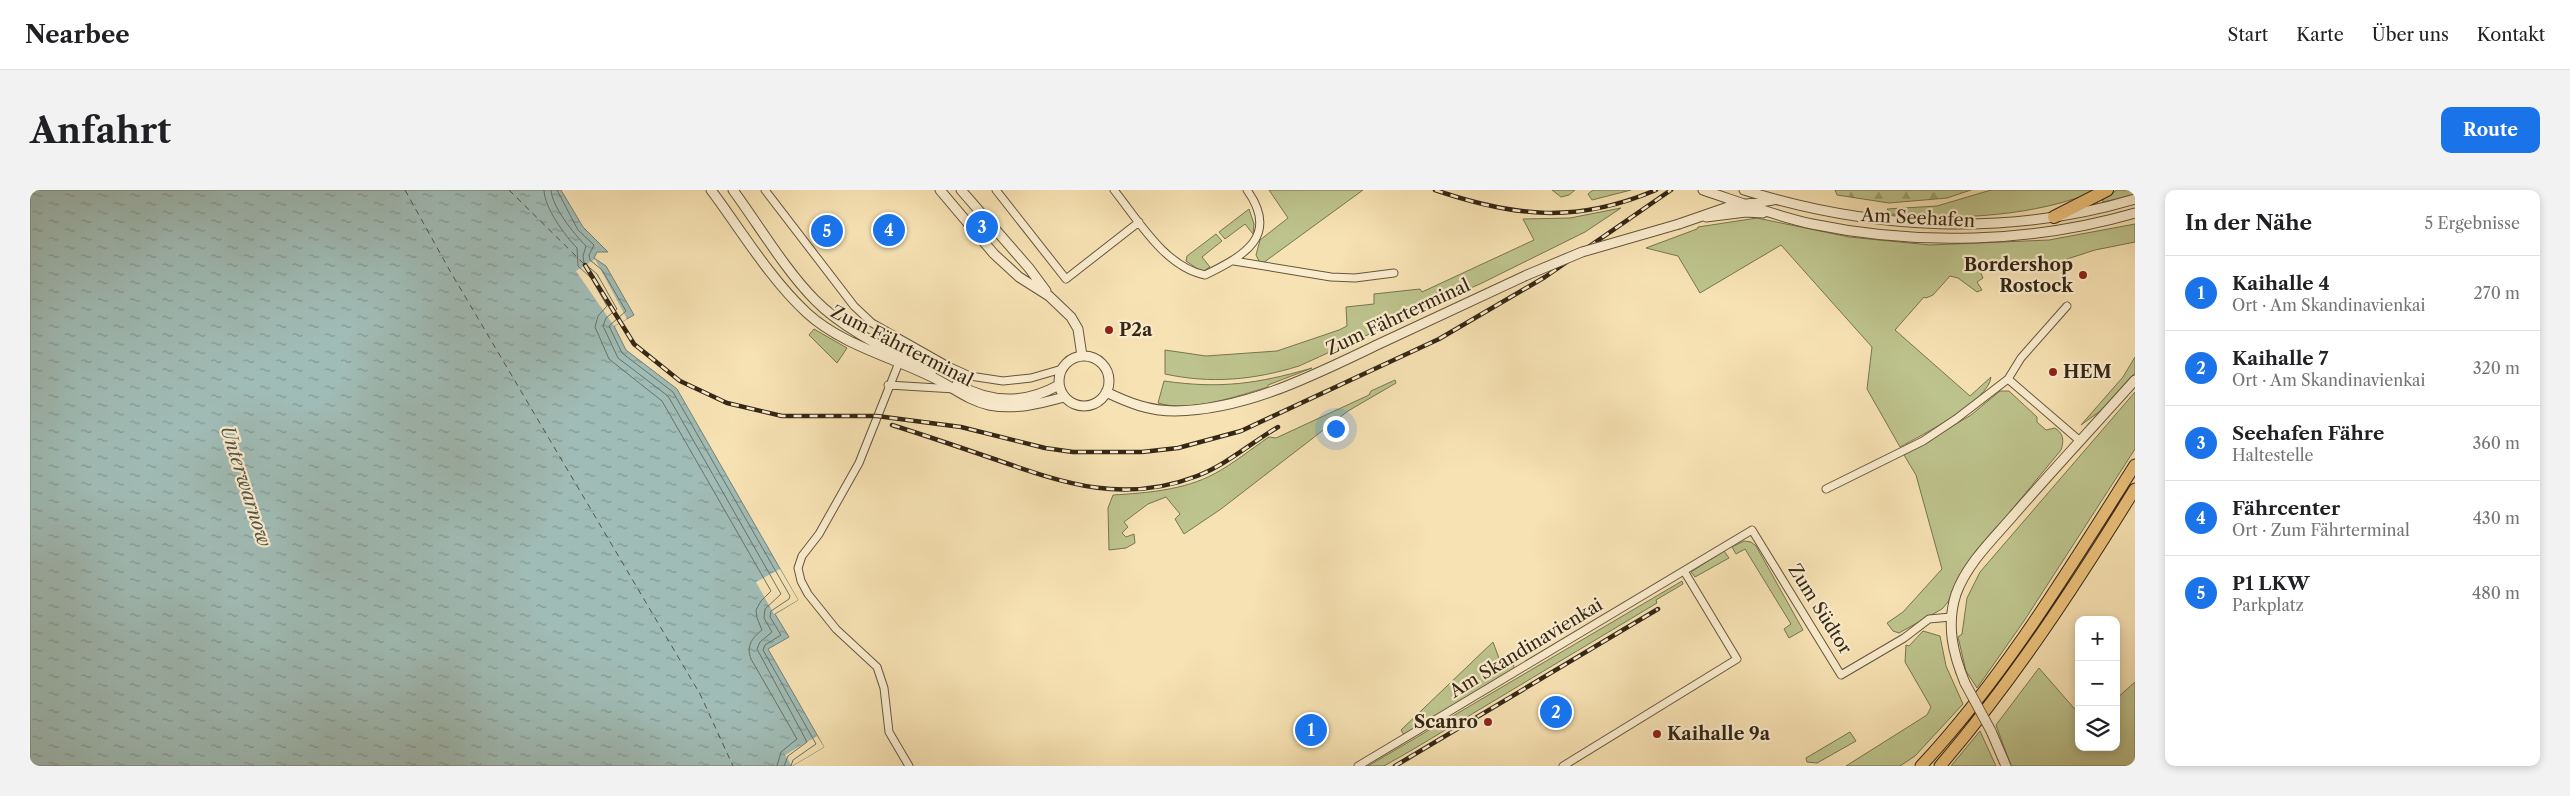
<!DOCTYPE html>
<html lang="de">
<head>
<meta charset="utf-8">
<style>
	:root { --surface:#fff; --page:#f2f2f2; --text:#202124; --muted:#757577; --line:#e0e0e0; --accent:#1a73e8 }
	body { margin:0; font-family:"Libre Caslon Text",serif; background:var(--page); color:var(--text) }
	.controls { position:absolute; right:15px; bottom:15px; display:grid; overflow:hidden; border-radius:10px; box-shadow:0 2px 8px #0003 }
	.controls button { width:45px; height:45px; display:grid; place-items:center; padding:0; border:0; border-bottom:1px solid var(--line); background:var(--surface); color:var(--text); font:25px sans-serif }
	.you { position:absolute; left:1305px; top:238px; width:18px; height:18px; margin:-12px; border:4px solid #fff; border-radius:50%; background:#1a73e8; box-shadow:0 0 0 8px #1a73e833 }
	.badge { display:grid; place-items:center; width:32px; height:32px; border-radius:50%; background:var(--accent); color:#fff; font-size:16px; font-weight:700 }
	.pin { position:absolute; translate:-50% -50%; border:2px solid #fff; box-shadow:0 1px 5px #0006 }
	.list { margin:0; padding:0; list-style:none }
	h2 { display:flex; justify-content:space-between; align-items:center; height:65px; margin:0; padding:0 20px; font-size:21px }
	h2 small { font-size:16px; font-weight:400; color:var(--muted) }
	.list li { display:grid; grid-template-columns:32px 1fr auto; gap:15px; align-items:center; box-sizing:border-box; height:75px; padding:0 20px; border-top:1px solid var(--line) }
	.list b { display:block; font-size:19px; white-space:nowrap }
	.list p { margin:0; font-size:16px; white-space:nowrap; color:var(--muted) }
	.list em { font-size:16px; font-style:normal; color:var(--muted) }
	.icon { flex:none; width:28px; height:28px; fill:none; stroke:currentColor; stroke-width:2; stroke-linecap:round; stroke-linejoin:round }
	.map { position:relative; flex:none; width:2105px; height:576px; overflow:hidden; border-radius:10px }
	header { display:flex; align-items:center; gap:30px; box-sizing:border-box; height:70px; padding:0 25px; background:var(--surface); border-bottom:1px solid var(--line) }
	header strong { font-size:24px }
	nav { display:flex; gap:28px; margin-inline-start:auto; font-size:18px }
	.intro { display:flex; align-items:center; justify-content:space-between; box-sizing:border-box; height:120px; padding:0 30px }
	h1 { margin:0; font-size:35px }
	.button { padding:12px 22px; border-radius:10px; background:var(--accent); color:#fff; font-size:18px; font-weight:700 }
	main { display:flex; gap:30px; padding:0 30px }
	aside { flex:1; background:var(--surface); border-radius:10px; box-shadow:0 2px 8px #0003 }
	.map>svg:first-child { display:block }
	.green { fill:#bdc38c; stroke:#787551 }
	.forest { fill:url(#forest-firs); stroke:#787551 }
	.water { fill:url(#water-ripples); stroke:#758076 }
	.pier { fill:#f7e2b3 }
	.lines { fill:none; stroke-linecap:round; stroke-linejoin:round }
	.shore { stroke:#6a7266; stroke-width:1 }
	.ferry { stroke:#545446; stroke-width:1; stroke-dasharray:6 5; stroke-linecap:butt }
	.minor-casing { stroke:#65563d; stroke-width:9 }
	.tertiary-casing { stroke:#65563d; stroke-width:11 }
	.trunk-casing { stroke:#342716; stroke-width:13 }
	.motorway-casing { stroke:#342716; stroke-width:14 }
	.minor { stroke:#faecce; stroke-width:7 }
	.tertiary { stroke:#faecce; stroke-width:9 }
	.trunk { stroke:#ecc17a; stroke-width:11 }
	.motorway { stroke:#ecc17a; stroke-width:12 }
	.rail-casing { stroke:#342716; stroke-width:4.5 }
	.rail { stroke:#faecce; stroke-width:2.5; stroke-dasharray:8; stroke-linecap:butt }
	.tertiary-bridge-casing { stroke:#65563d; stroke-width:11; stroke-linecap:butt }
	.tertiary-bridge { stroke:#faecce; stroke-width:9 }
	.poi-dot { fill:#8f2418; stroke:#faecce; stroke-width:2 }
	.labels { text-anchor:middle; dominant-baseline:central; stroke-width:4.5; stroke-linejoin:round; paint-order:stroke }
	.street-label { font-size:18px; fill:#342716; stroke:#faecce }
	.poi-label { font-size:18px; font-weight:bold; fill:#342716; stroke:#faecce; text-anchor:start }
	.water-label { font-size:19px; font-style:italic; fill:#545446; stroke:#faecce }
</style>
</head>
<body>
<header>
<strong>Nearbee</strong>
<nav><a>Start</a><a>Karte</a><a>Über uns</a><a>Kontakt</a></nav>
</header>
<div class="intro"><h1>Anfahrt</h1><a class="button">Route</a></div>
<main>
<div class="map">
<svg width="2105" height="576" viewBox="0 0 2105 576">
	<defs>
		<pattern id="forest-firs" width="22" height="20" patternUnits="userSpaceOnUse" patternTransform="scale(1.25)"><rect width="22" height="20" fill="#bdc38c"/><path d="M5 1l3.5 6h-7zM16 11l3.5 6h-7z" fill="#9a9e71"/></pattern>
		<pattern id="water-ripples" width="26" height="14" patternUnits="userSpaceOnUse" patternTransform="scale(1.25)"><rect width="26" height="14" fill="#a0bcb6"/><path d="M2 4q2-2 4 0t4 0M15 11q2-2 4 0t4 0" fill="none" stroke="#839993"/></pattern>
	</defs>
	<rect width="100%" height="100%" fill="#f7e2b3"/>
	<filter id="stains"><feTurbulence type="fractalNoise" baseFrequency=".004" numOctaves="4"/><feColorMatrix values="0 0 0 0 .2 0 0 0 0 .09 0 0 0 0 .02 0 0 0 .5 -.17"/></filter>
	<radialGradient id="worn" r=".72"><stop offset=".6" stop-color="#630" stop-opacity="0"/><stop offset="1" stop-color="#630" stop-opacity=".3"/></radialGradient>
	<path class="green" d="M1239,0H1333L1233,73L1229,71L1226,65L1230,50L1258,28Z
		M1522,0H1545L1539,5L1531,7Z
		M1563,0H1601L1562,10L1558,4Z
		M1961,0H2068C2008,26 1926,31 1861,24L1857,19L1907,16Z
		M2087,0H2105V5L2073,12L2072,10Z
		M1591,18L1555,42L1452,93L1269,176C1224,190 1181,194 1135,184V160L1176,166L1247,161L1309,140L1317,136L1316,117L1344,114V104L1390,99L1392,102L1504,50L1493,29L1540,28Z
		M1219,19L1224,34L1223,44L1215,34L1195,49L1189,42Z
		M1727,28L1819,47L1900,55L2019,50L2105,34V52L2065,60L2003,80L1950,81L1953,88L1947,92L1952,100L1947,102L1928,88L1920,86L1903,105L1896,108L1894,107L1865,140L1940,206L1961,187C1959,211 1892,245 1870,257L1837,199L1842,157L1751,55L1670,103L1648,66L1616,58L1667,39L1668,37Z
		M1186,44L1192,51L1172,67L1180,77L1172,82L1156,71L1157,66Z
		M784,139L817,158L807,173L779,145Z
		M2105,167V183L2073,219L2051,235L2093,187Z
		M1282,178L1238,195V197C1208,206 1159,223 1128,213L1134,191C1190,199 1227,194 1282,178Z
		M1365,190L1366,193L1318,221L1191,319L1154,344L1145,329L1150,324L1136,307L1118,314L1094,332L1098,337L1092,343L1096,347L1104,344L1105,353L1096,358L1079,360L1078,318L1083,305C1117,303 1154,300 1184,284C1203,274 1221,259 1239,247L1246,248L1339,205L1341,201Z
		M1970,201H1979L2007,227V232L2016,240L2025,238C2034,244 2034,251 2031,260L1933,379L1918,412L1912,419L1869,443L1863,441L1857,433L1873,422L1912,379L1886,285L1874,265L1941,225Z
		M2105,202V259L1994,431L1947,498L1936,481L1928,447L1932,444L1937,408L1950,382Z
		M1714,351L1721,352L1726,356L1773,440L1759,448L1754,439L1761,434L1715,359L1706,364L1702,357Z
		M1694,361L1699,368L1665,387L1661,382Z
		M1652,391L1653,394L1626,410L1627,413L1382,560L1354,576H1338Z
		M1893,441L1910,446L1916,476L1933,514L1885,566L1870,576H1816L1897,525L1901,517L1875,472L1876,455L1879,456Z
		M1463,452L1470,471L1482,467L1485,483L1375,547L1371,540Z
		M2009,478L2049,524V557H2086V509L2105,492V576H1981L1966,535Z
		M1950,541L1966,576H1921Z
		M1820,542L1826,551L1787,573L1777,572L1776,568Z"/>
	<path class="forest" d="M1805,0H1941L1917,8L1859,13L1807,5Z"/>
	<path class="water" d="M0,0H531L553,37L578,62H567L564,68L576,76L604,125L584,136L596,160L647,199L768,410L745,424L759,447L738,459L794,557L762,576H0Z"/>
	<path class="pier" d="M565,69L597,129L584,136L546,81Z
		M750,379L768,410L744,424L726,392Z
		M787,546L794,557L762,576L755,565Z"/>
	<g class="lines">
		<path class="shore" d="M514,0C514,17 535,46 547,58L548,76L561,88L577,116L568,126L565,137L579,169L632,211L741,401L731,411L726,420L727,428L732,440C722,448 716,456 721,469L767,549L751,562L747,576
			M521,0C522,17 544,44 556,56L553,66L554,73L567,84L587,119L576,128L573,136L588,168L638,206L751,404L735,419L734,428L742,442L730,452L727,459L777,552L758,566L754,576
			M527,0L548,40L564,55L559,65L560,70L572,80L596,121L579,136L592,163L643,202L760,406L759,409L741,421L740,427L751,445L735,455L733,460L786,554L763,570L761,576"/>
		<path class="ferry" d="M375,0L420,81L670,504L703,576
			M479,0L555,75"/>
		<defs>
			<path id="minor" d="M735,0L824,116L842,133L918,176L940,186L973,191L1001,188L1032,179
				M966,0L1036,89L1109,32
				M1084,0C1108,30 1135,77 1175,85C1214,66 1250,46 1217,0
				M1204,71L1301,87L1325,88L1364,83
				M870,170L829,273L789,344L772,366L768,378L771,391L778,404L806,439L847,477L854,498L859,542L879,576
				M1978,189L1991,168L2037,116
				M858,195L925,199
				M1796,299L1893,251L1926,229L1978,189L2050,251
				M1328,576L1722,340L1811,485L1874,448L1899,429L1921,427
				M1533,576L1707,469L1654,381"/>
			<path id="tertiary" d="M681,0C711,40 740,89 777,123C813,156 866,168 908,190C925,199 940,211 959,215C985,220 1009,214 1034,207
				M703,0C728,34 756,81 785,110C812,138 866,165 902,181
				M910,0L964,64L989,87L1019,106L1041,127L1048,139L1052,166
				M931,0L999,78L1016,101
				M1673,0C1709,12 1745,26 1782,34C1888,56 2001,53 2105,23
				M1714,0C1840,40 1978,47 2105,9
				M1676,27L1716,22L1733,23
				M1649,34L1698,17L1743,10
				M1029 191a25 25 0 1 1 50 0a25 25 0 1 1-50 0Z
				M927,194C961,214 995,214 1029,195
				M1076,202C1099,213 1119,221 1145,221C1217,220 1286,184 1349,154C1398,131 1447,108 1497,85
				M1935,493C1923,464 1916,435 1926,404C1937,374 1962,350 1982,327C2022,281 2064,236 2105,190
				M1961,541L1976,576"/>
			<path id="trunk" d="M1891,576C1975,486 2039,379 2105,275
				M1910,576C1984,490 2045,396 2105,299"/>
			<path id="motorway" d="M2024,27L2077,0"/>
		</defs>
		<use href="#minor" class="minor-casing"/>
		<use href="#tertiary" class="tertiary-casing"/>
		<use href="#trunk" class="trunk-casing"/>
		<use href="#motorway" class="motorway-casing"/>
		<use href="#minor" class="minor"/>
		<use href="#tertiary" class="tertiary"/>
		<use href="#trunk" class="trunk"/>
		<use href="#motorway" class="motorway"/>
		<defs>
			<path id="rail" d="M1405,0C1485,27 1546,34 1626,0
				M555,75L604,154L650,191L697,213L752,226H847L908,234L931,237L1015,258L1043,262H1112L1148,258L1211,241L1409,149L1515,87L1641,0
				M862,235C897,246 932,258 967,270C1036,294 1094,314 1167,286C1196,275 1221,253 1248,237
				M1365,576L1628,419"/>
		</defs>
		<use href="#rail" class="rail-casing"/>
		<use href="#rail" class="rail"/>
		<defs>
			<path id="tertiary-bridge" d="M1497,85L1552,62L1649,34
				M1935,493L1961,541"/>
		</defs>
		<use href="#tertiary-bridge" class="tertiary-bridge-casing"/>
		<use href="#tertiary-bridge" class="tertiary-bridge"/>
	</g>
	<g class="poi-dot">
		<circle cx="2053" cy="85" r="5"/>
		<circle cx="1079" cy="140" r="5"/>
		<circle cx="2023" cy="182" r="5"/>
		<circle cx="1458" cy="532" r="5"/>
		<circle cx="1627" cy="544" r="5"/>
	</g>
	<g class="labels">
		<g class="street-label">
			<text transform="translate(1888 28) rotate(3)">Am Seehafen</text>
			<text transform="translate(1368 127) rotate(-25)">Zum Fährterminal</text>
			<text transform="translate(872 156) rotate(27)">Zum Fährterminal</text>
			<text transform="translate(1790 419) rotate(58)">Zum Südtor</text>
			<text transform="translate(1496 458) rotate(-31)">Am Skandinavienkai</text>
		</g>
		<g class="poi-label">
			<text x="2043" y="75" text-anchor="end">Bordershop<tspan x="2043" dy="21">Rostock</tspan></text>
			<text x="1089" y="140">P2a</text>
			<text x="2033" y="182">HEM</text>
			<text x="1448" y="532" text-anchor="end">Scanro</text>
			<text x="1637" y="544">Kaihalle 9a</text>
		</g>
		<g class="water-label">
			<text transform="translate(216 296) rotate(72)">Unterwarnow</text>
		</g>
	</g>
	<rect width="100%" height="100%" filter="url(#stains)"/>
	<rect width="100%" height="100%" fill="url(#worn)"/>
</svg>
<div class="controls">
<button>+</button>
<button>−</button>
<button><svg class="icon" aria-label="layers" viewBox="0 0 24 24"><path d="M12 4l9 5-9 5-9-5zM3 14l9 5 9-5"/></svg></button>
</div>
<div class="you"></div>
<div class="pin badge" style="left:1281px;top:540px">1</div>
<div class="pin badge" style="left:1526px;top:522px">2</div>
<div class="pin badge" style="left:952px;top:37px">3</div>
<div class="pin badge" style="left:859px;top:40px">4</div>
<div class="pin badge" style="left:797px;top:41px">5</div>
</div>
<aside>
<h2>In der Nähe<small>5 Ergebnisse</small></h2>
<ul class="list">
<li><span class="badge">1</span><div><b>Kaihalle 4</b><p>Ort · Am Skandinavienkai</p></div><em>270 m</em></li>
<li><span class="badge">2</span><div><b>Kaihalle 7</b><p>Ort · Am Skandinavienkai</p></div><em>320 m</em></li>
<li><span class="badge">3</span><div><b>Seehafen Fähre</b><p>Haltestelle</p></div><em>360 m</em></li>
<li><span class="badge">4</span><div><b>Fährcenter</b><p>Ort · Zum Fährterminal</p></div><em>430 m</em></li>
<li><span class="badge">5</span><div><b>P1 LKW</b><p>Parkplatz</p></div><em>480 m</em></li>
</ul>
</aside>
</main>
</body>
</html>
